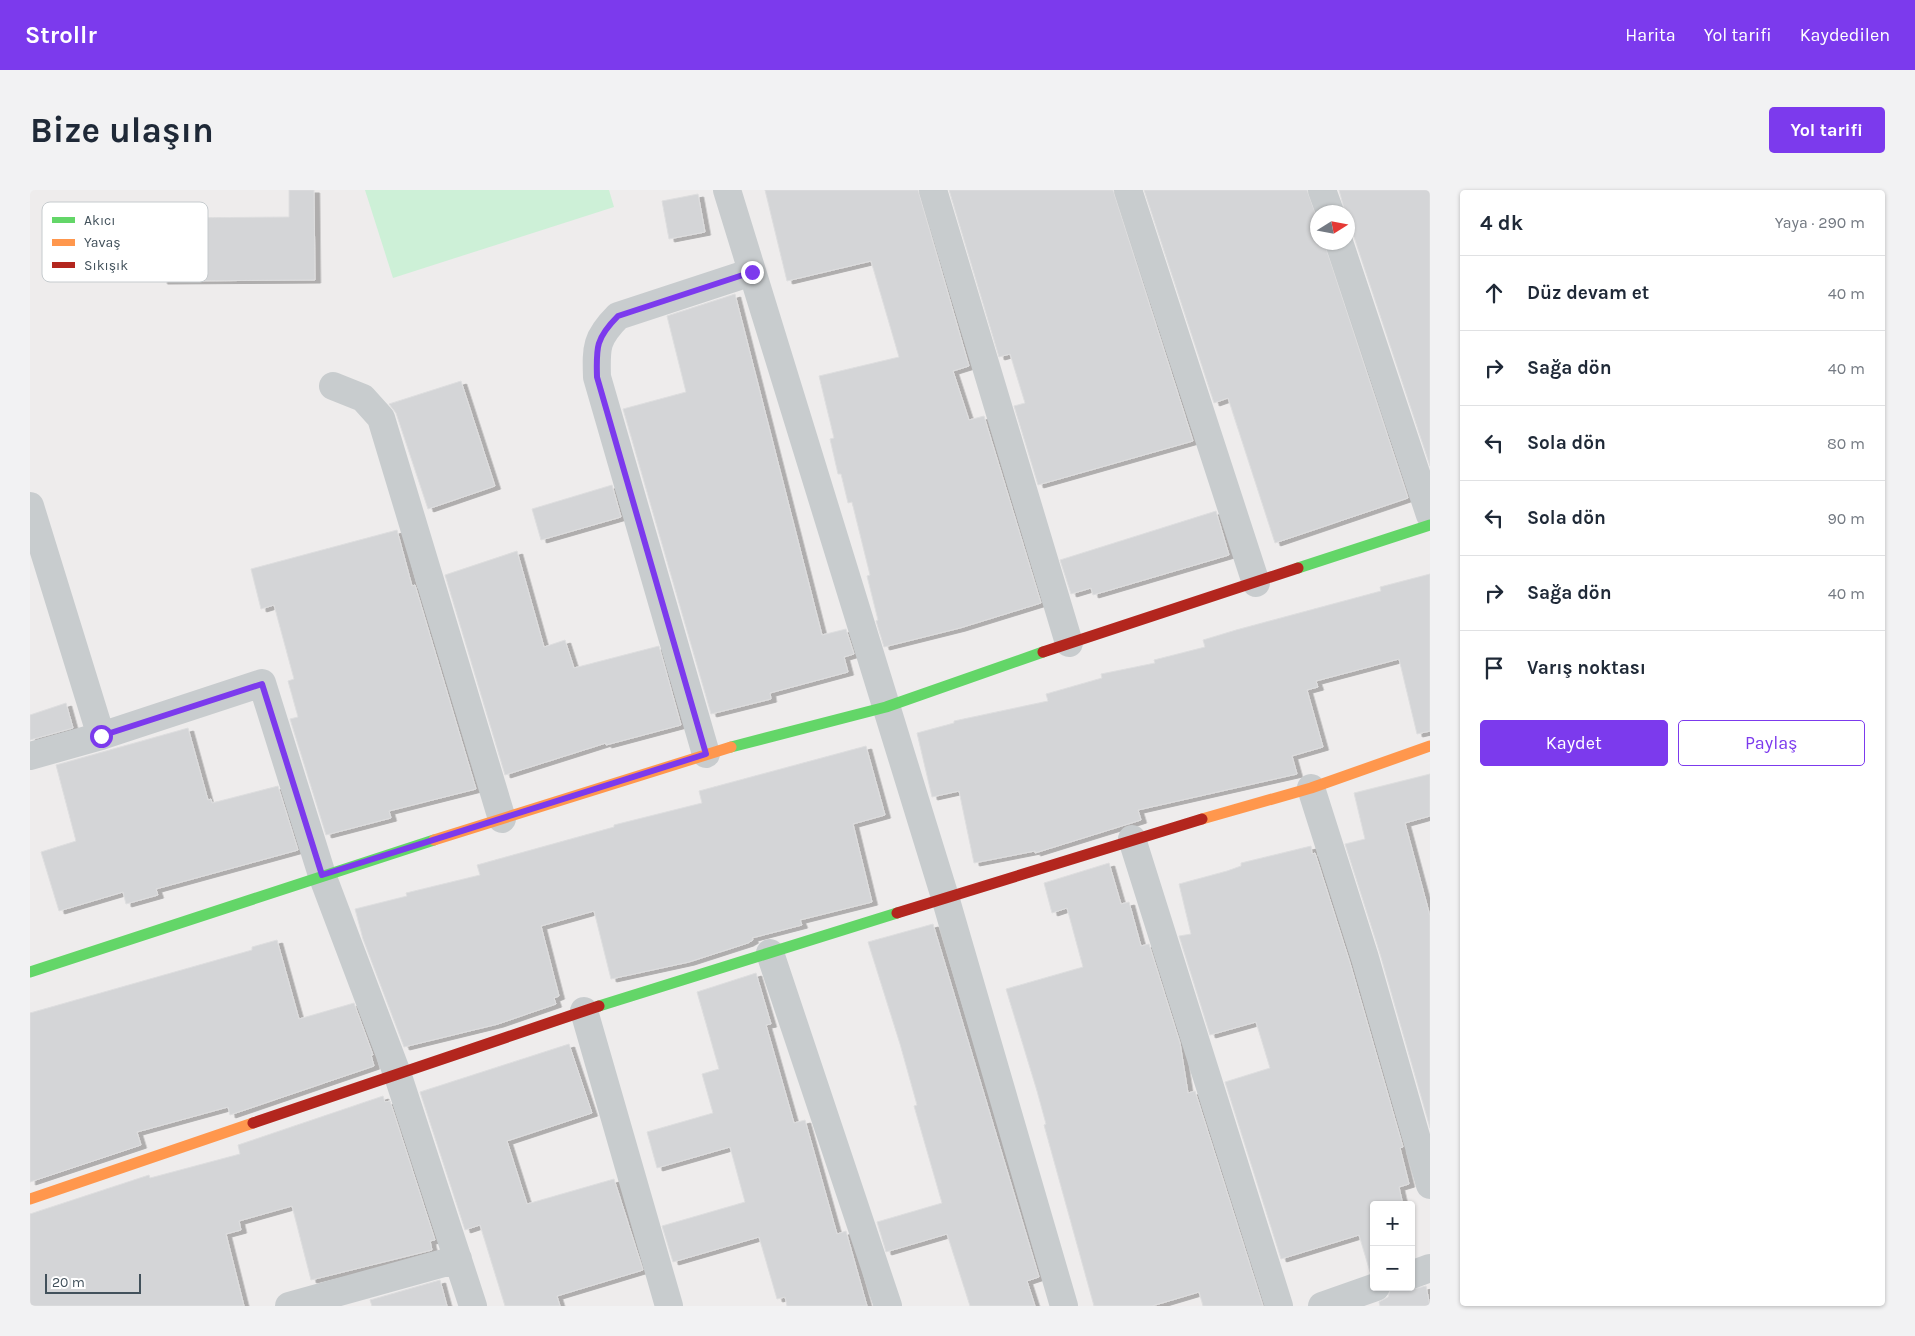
<!DOCTYPE html>
<html lang="tr">
<head>
<meta charset="utf-8">
<style>
	:root { --surface:#fff; --page:#f2f2f3; --text:#1f2937; --muted:#747a83; --line:#e0e1e3; --accent:#7c3aed }
	body { margin:0; font-family:Karla,sans-serif; background:var(--page); color:var(--text) }
	.controls { position:absolute; right:15px; bottom:15px; display:grid; overflow:hidden; border-radius:5px; box-shadow:0 1px 4px #0004 }
	.controls button { width:45px; height:45px; display:grid; place-items:center; padding:0; border:0; border-bottom:1px solid var(--line); background:var(--surface); color:var(--text); font:25px sans-serif }
	.compass { position:absolute; left:1280px; top:15px; width:45px; height:45px; border-radius:50%; background:var(--surface); box-shadow:0 1px 4px #0004; rotate:79deg }
	.scale { position:absolute; left:15px; bottom:12px; width:96px; box-sizing:border-box; padding-left:5px; border:2px solid #42515b; border-top:0; font-size:14px; line-height:18px; white-space:nowrap; color:#42515b; -webkit-text-stroke:4px #fff; paint-order:stroke }
	.stop { position:absolute; width:15px; height:15px; margin:-11px; border:4px solid #7c3aed; border-radius:50%; background:#fff }
	.stop.end { background:#7c3aed; border-color:#fff; box-shadow:0 1px 5px #0008 }
	.list { margin:0; padding:0; list-style:none }
	h2 { display:flex; justify-content:space-between; align-items:center; height:65px; margin:0; padding:0 20px; font-size:21px }
	h2 small { font-size:16px; font-weight:400; color:var(--muted) }
	.list li { display:grid; grid-template-columns:32px 1fr auto; gap:15px; align-items:center; box-sizing:border-box; height:75px; padding:0 20px; border-top:1px solid var(--line) }
	.list b { display:block; font-size:19px; white-space:nowrap }
	.list em { font-size:16px; font-style:normal; color:var(--muted) }
	.actions { display:flex; gap:10px; padding:15px 20px }
	.actions a { flex:1; padding:11px 0; border:1px solid var(--accent); border-radius:5px; text-align:center; font-size:18px; color:var(--accent) }
	.actions .main { background:var(--accent); color:#fff }
	.icon { flex:none; width:28px; height:28px; fill:none; stroke:currentColor; stroke-width:2; stroke-linecap:round; stroke-linejoin:round }
	.map { position:relative; flex:none; width:1400px; height:1116px; overflow:hidden; border-radius:5px }
	header { display:flex; align-items:center; gap:30px; box-sizing:border-box; height:70px; padding:0 25px; background:var(--accent); color:#fff }
	header strong { font-size:24px }
	nav { display:flex; gap:28px; margin-inline-start:auto; font-size:18px }
	.intro { display:flex; align-items:center; justify-content:space-between; box-sizing:border-box; height:120px; padding:0 30px }
	h1 { margin:0; font-size:35px }
	.button { padding:12px 22px; border-radius:5px; background:var(--accent); color:#fff; font-size:18px; font-weight:700 }
	main { display:flex; gap:30px; padding:0 30px }
	aside { flex:1; background:var(--surface); border-radius:5px; box-shadow:0 1px 4px #0004 }
	.map>svg:first-child { display:block }
	.green { fill:#cdf0d7 }
	.building { fill:#d4d5d7; stroke:#dededf; filter:url(#shadow) }
	.lines { fill:none; stroke-linecap:round; stroke-linejoin:round }
	.street { stroke:#c8ccce; stroke-width:28 }
	.fast { stroke:#63d668; stroke-width:11 }
	.slow { stroke:#ff974d; stroke-width:11 }
	.jam { stroke:#b3261e; stroke-width:11 }
	.route { stroke:#7c3aed; stroke-width:6 }
	.key { fill:#fff; stroke:#c6cbce; stroke-width:1 }
	.key-label { font-size:14px; fill:#42515b }
</style>
</head>
<body>
<header>
<strong>Strollr</strong>
<nav><a>Harita</a><a>Yol tarifi</a><a>Kaydedilen</a></nav>
</header>
<div class="intro"><h1>Bize ulaşın</h1><a class="button">Yol tarifi</a></div>
<main>
<div class="map">
<svg width="1400" height="1116" viewBox="0 0 1400 1116">
	<defs>
		<filter id="shadow"><feDropShadow dx="5.5" dy="3" stdDeviation="0" flood-color="#0004"/></filter>
	</defs>
	<rect width="100%" height="100%" fill="#eeecec"/>
	<path class="green" d="M335,0H579L584,17L363,88Z"/>
	<path class="building" d="M259,0H284L285,90L132,91V28L259,27Z
		M735,0H888L939,176L923,181L939,230L954,226L1011,413L930,438L854,457L846,431L848,430L837,386L840,385L822,312L818,313L811,284H808L800,249L804,248L789,186L869,167L841,71L757,91Z
		M919,0H1083L1163,251L1008,295L984,216L995,213L980,164L969,167Z
		M1114,0H1277L1288,31V52H1294L1378,308L1245,353L1198,208L1184,213Z
		M1309,0H1400V276L1324,47L1318,39V22H1315Z
		M668,4L675,42L639,49L632,11Z
		M705,104L792,445L816,439L824,464L814,467L818,482L740,503L741,509L681,524L593,219L656,202L637,126Z
		M431,191L465,296L398,319L366,223L359,214Z
		M582,295L591,327L511,350L502,319Z
		M1186,321L1199,365L1063,405L1061,398L1041,404L1030,370Z
		M367,340L382,396L385,395L446,599L359,621L361,628L296,645L260,529L268,527L258,491L264,489L244,415L231,419L221,379Z
		M487,361L514,457L535,450L544,478L629,456L651,535L576,555V553L475,585L415,385Z
		M1400,384V541L1387,544L1369,469L1286,491L1288,497L1277,500L1293,557L1262,566L1267,584L1108,620L1111,630L1005,663V661L944,673L929,601L902,607L887,543L924,533V531L1018,511L1016,504L1072,488L1071,484L1125,473L1124,470L1175,457L1173,450L1206,440L1351,401L1350,397Z
		M36,513L43,538L0,550V525Z
		M158,538L178,610L181,609L182,613L248,596L268,660L126,699L128,705L96,714L93,702L29,721L11,662L46,651L26,575Z
		M836,556L855,625L823,634L842,712L770,730L772,735L722,748L723,750L718,753L659,772L581,789L564,721L511,736L529,806L524,808L526,814L468,834L374,857L333,749L325,719L377,706L376,703L450,685L447,675L584,637V635L672,613L669,601Z
		M1400,584V626L1375,633L1400,726V938L1350,764L1315,654L1335,649L1324,603Z
		M1281,656L1282,664L1285,663L1320,773L1373,957L1370,958L1379,994L1369,997L1373,1015H1344V1082H1340L1329,1045L1251,1069L1195,892L1240,878L1226,832L1180,845L1149,746L1161,744L1149,694L1197,681L1211,676V673Z
		M1079,673L1091,714L1099,712L1111,756L1119,754L1150,853L1158,903L1165,901L1233,1116H1173L1169,1102L1122,1116H1064L1014,935L1016,934L1007,901L976,799L1053,777L1037,718L1022,723L1014,693Z
		M903,734L1009,1087L997,1091L1005,1116H940L917,1044L856,1062L847,1032L912,1013L884,916L887,915L870,854L838,752Z
		M247,750L269,829L324,813L343,865H341L344,876L200,925L198,917L107,942L111,955L0,992V823L222,760V757Z
		M726,783L741,834L736,835L764,933L775,930L807,1044L816,1041L837,1116H757L755,1107L747,1109L729,1047L643,1072L632,1036L715,1012L700,957L627,978L617,942L683,923L672,884L689,879L667,802Z
		M539,854L562,923L477,951L497,1014L584,989L613,1080L527,1106L530,1116H475L450,1035L435,1040L390,902Z
		M353,906L355,912L360,911L405,1050L400,1051L402,1060L281,1090L262,1016L209,1031L211,1040L196,1044L214,1116H0V1024L119,985L120,988L210,964L208,955Z
		M410,1090L417,1116H342L340,1110Z
		M1396,1096L1400,1116H1350L1349,1112L1358,1107L1361,1097H1371L1379,1100Z"/>
	<g class="lines">
		<path class="street" d="M697,0L915,707L1034,1116
			M903,0L1039,453
			M1098,0L1226,393
			M1292,0L1300,22
			M1309,52L1400,325
			M303,196L333,208L351,228L472,629
			M0,316L71,546
			M676,564L567,187C566,157 566,148 588,126L722,82
			M0,566L71,546L232,493L292,685L368,886L443,1116
			M1281,598L1335,768L1400,995
			M1102,649L1249,1116
			M740,763L858,1116
			M554,821L639,1116
			M1381,1085L1400,1078
			M259,1116L428,1069
			M1292,1116L1346,1097"/>
		<path class="fast" d="M1268,378L1400,335
			M701,557L856,517L1013,462
			M0,782L404,650
			M569,816L867,723"/>
		<path class="slow" d="M1172,629L1281,598L1400,556
			M404,650L701,557
			M0,1009L223,933"/>
		<path class="jam" d="M1013,462L1268,378
			M867,723L1172,629
			M223,933L569,816"/>
	</g>
	<g class="lines">
		<path class="route" d="M71,546L232,494L292,685L676,564L567,187C566,157 566,148 588,126L722,82"/>
	</g>
	<rect x="12" y="12" width="166" height="80" rx="8" class="key"/>
	<rect x="22" y="27" width="23" height="6" fill="#63d668"/>
	<rect x="22" y="49" width="23" height="7" fill="#ff974d"/>
	<rect x="22" y="72" width="23" height="6" fill="#b3261e"/>
	<g class="key-label">
		<text x="54" y="35">Akıcı</text>
		<text x="54" y="57">Yavaş</text>
		<text x="54" y="80">Sıkışık</text>
	</g>
</svg>
<div class="controls">
<button>+</button>
<button>−</button>
</div>
<svg class="compass" viewBox="-18 -18 36 36"><path d="M0-13l5 13h-10z" fill="#e53935"/><path d="M0 13l5-13h-10z" fill="#747a83"/></svg>
<div class="scale">20 m</div>
<div class="stop" style="left:71px;top:546px"></div>
<div class="stop end" style="left:722px;top:82px"></div>
</div>
<aside>
<h2>4 dk<small>Yaya · 290 m</small></h2>
<ul class="list">
<li><svg class="icon" aria-label="ahead" viewBox="0 0 24 24"><path d="M12 20V5M6 11l6-6 6 6"/></svg><div><b>Düz devam et</b></div><em>40 m</em></li>
<li><svg class="icon" aria-label="right" viewBox="0 0 24 24"><path d="M7 20v-9h11M14 6l5 5-5 5"/></svg><div><b>Sağa dön</b></div><em>40 m</em></li>
<li><svg class="icon" aria-label="left" viewBox="0 0 24 24"><path d="M17 20v-9H6M10 6l-5 5 5 5"/></svg><div><b>Sola dön</b></div><em>80 m</em></li>
<li><svg class="icon" aria-label="left" viewBox="0 0 24 24"><path d="M17 20v-9H6M10 6l-5 5 5 5"/></svg><div><b>Sola dön</b></div><em>90 m</em></li>
<li><svg class="icon" aria-label="right" viewBox="0 0 24 24"><path d="M7 20v-9h11M14 6l5 5-5 5"/></svg><div><b>Sağa dön</b></div><em>40 m</em></li>
<li><svg class="icon" aria-label="arrive" viewBox="0 0 24 24"><path d="M6 21V4h12l-3 4 3 4H6"/></svg><div><b>Varış noktası</b></div></li>
</ul>
<div class="actions"><a class="main">Kaydet</a><a>Paylaş</a></div>
</aside>
</main>
</body>
</html>
